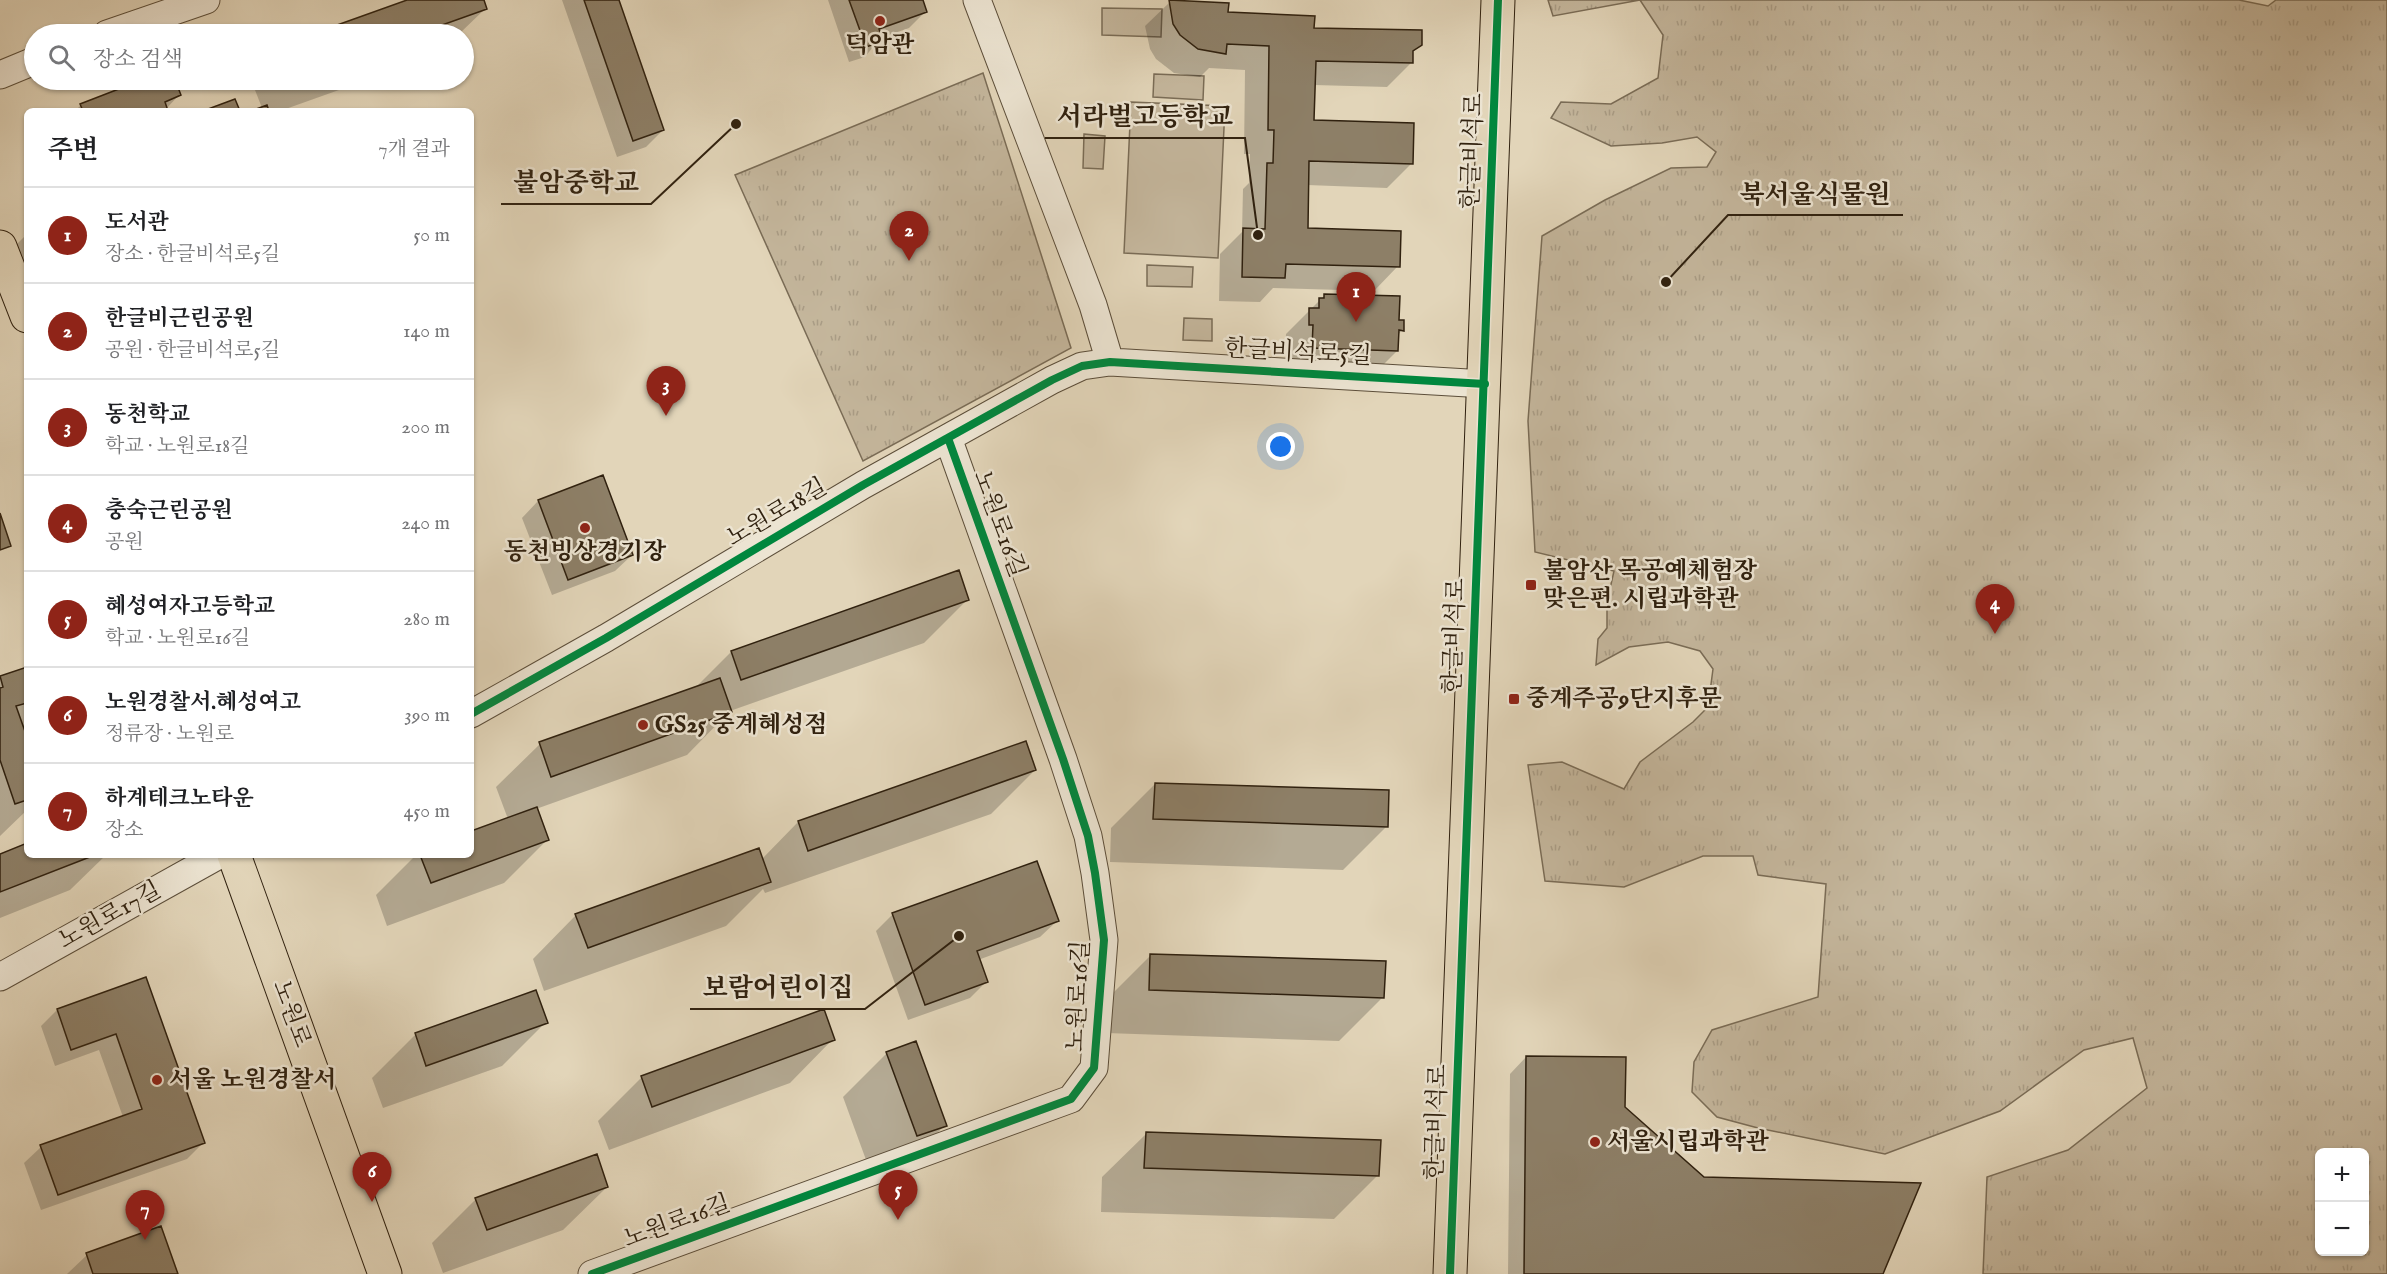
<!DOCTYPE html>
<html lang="ko">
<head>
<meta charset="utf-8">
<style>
	:root { --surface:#fff; --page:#f2f2f2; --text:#202124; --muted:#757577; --line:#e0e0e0; --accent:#8f2418 }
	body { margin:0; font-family:"IM FELL English","Noto Serif KR",serif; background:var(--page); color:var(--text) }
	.controls { position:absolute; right:18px; bottom:18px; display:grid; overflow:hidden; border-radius:9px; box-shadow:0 2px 4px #0004 }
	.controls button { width:54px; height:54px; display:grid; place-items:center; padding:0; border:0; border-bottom:2px solid var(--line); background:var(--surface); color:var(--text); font:30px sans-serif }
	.you { position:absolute; left:1281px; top:447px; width:21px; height:21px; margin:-15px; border:4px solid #fff; border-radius:50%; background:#1a73e8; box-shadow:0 0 0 9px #1a73e833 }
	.badge { display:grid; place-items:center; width:39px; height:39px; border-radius:50%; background:var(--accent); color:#fff; font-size:20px; font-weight:700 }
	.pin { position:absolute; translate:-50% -50px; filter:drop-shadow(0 2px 3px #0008) }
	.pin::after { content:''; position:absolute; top:32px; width:21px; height:18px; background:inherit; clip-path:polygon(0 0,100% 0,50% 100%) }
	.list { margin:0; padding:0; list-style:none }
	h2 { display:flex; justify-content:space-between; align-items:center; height:78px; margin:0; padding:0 24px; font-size:26px }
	h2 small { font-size:20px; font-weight:400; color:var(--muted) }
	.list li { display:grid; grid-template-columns:39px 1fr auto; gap:18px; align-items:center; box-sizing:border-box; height:96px; padding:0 24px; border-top:2px solid var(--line) }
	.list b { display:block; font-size:22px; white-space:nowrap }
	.list p { margin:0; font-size:20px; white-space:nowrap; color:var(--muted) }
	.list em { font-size:20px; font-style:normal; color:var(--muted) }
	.icon { flex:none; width:33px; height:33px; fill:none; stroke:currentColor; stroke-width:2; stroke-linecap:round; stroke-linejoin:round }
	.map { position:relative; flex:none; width:2387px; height:1274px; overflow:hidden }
	.search { position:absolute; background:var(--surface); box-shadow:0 2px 4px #0004; left:24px; top:24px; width:450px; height:66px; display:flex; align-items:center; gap:15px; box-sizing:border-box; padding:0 21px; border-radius:33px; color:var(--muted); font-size:22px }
	.panel { position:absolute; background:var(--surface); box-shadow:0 2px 4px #0004; left:24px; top:108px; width:450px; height:750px; border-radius:9px }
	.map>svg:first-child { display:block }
	.park { fill:url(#park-tufts); stroke:#7a6c56; stroke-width:1.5; fill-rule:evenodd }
	.pitch { fill:#c4b69c; stroke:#7a6c56; stroke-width:1.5 }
	.shadow { fill:#0003 }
	.building { fill:#8d7f67; stroke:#30210f; stroke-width:1.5 }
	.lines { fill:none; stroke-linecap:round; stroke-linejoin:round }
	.minor-casing { stroke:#5c4e3a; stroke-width:29 }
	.major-casing { stroke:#30210f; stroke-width:35 }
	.minor { stroke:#ece4d2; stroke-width:27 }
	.major { stroke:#e2d5b9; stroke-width:33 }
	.cycleway-casing { stroke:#ece4d2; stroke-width:11 }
	.cycleway { stroke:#00873e; stroke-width:8 }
	.poi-dot { fill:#8f2418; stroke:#ece4d2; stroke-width:2 }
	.labels { text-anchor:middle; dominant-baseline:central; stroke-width:5; stroke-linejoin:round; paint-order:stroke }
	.poi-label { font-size:24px; font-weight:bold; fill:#30210f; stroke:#ece4d2; text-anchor:start }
	.street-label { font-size:24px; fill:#30210f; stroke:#ece4d2 }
	.leader { fill:none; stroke:#30210f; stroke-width:2 }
	.callout-dot { fill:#30210f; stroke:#ece4d2; stroke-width:2 }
	.callout-label { font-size:26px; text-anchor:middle; font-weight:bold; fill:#30210f; stroke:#ece4d2; stroke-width:5; stroke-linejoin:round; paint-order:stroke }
</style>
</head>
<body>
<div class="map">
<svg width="2387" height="1274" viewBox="0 0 2387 1274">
	<defs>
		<pattern id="park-tufts" width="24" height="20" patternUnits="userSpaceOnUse" patternTransform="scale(1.5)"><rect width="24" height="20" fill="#c4b69c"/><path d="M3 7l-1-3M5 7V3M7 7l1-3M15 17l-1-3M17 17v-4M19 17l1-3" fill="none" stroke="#a99c85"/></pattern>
	</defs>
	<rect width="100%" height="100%" fill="#e2d5b9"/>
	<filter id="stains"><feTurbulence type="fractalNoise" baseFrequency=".00333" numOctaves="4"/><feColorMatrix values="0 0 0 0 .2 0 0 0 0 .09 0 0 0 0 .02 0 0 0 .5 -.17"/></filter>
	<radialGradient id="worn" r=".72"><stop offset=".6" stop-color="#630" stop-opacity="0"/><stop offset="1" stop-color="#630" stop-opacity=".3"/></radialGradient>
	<path class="park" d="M1548,0H2239L2268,6L2276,0H2387V1274H1983L1987,1177L2068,1150L2147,1088L2133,1038L2084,1050L2000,1111L1885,1154L1758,1128L1717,1117L1692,1092L1694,1062L1712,1030L1818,997L1826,884L1758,875L1753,856H1703L1624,887L1545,881L1528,765L1562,762L1624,789L1640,762L1693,722L1708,707L1713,669L1700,651L1668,642L1629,647L1596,665L1598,639L1607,628V602L1614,571L1535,552L1528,421L1542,236L1605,200L1671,168L1707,167L1716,152L1697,137L1662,143L1611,146L1551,118L1561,102L1611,104L1658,78L1663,35L1640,0L1553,16ZM2320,1152H2364V1252H2320Z
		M983,73L1071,348L863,461L735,175Z"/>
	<path class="pitch" d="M1102,8L1162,9L1161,37L1102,35Z
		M1154,74L1204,76L1203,100L1153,97Z
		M1131,102L1225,106L1218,258L1124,253Z
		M1084,134L1105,136L1103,169L1083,168Z
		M1147,265L1193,267L1192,287L1147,286Z
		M1184,318L1212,319V341L1183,340Z"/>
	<path class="shadow" d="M411,0H482L485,9L459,34H317Z
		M562,0H618L663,130L646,147L617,157Z
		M828,0H921L925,12L909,28L880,38L865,57L849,62Z
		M1170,2L1313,29L1420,44L1412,53L1411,63L1387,87L1314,85L1313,122L1412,163L1387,188L1307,185L1306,230L1398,266L1374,291L1273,288L1260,302L1219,301L1220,254L1242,232L1243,189L1249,183L1250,154H1244L1245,70L1209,68L1200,77L1174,73L1156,59L1150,49L1145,26Z
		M146,80H173L179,95L166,109L167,111H75L81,105Z
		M259,80H367L280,111H255L262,108L253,85Z
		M27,234V319L3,258Z
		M1325,295L1398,321L1402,330L1398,335L1397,351L1373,375L1289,372L1290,349H1285L1286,334Z
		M602,477L632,555L615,571L552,595L522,518L538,501Z
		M968,599L924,643L730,711L687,755L536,809L547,840L504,883L387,926L376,895L416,855H471V832L508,819L496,787L540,744L695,688L731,652Z
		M27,669V723L22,728L27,741V810L0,836V678Z
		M1035,770L991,814L765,893L763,889L726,926L544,991L533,959L576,915L762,859L798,822Z
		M1155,784L1387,826L1343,870L1110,862L1111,828Z
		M27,845V855H106L70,890L0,918V855Z
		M893,914L1057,921L1040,937L978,960L986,982L970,998L908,1020L876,931Z
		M1151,955L1383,997L1339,1041L1106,1033L1107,999Z
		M145,979L204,1142L187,1159L41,1210L24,1163L41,1147L123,1117L99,1050L55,1066L41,1026L57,1010Z
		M535,992L546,1022L502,1066L383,1108L372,1078L415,1035Z
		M823,1011L833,1039L790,1083L609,1150L598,1121L641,1078Z
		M915,1043L945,1125L902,1169L873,1179L843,1097L886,1054Z
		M1526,1057L1624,1108L1703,1178L1881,1274H1508L1510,1074Z
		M1146,1134L1378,1175L1334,1219L1101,1212L1102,1177Z
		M607,1187L563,1230L443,1273L432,1243L476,1199Z
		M87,1255L177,1274H67Z"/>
	<path class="building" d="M407,0H484L487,9L417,34H312Z
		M584,0H619L664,130L633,141Z
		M849,0H923L927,12L879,29L883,41L866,47Z
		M1169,0L1229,3L1228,12L1315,16L1314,28L1422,30V45L1413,51V63L1316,61L1314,120L1414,123L1413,164L1309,161L1308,228L1401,231L1400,267L1286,264L1285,278L1242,277L1243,228L1265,229L1267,163H1273L1274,130H1268L1269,46L1227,44L1226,54L1198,49L1180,35L1173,24Z
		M142,80H175L181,95L165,102L168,111H83L80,104Z
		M235,99L240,111H208V109Z
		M267,105L269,111H251Z
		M1324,294L1400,296L1399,320H1404V331L1399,330L1398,351L1312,348L1313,325H1309V308H1319V298H1324Z
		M603,475L633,555L568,580L538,500Z
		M0,513L11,546L0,550Z
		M959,570L969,600L741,680L731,651Z
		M27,667V703L16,706L27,737V800L15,804L0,760V688L3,687L0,676Z
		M720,678L732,712L551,777L539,742Z
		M1026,741L1036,770L808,851L798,821Z
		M1155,783L1389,790L1388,827L1153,819Z
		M537,807L549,840L431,883L420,855H471V831Z
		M27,843V855H95L0,892V854Z
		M759,848L771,882L588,948L575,914Z
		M1037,861L1059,921L977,951L988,982L925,1005L892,913Z
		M1150,954L1386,961L1384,998L1149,990Z
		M146,977L205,1143L58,1195L40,1145L142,1109L116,1034L71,1050L57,1009Z
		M536,990L548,1023L426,1066L415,1033Z
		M824,1009L835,1040L652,1107L641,1076Z
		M916,1041L947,1126L917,1136L886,1052Z
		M1526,1056L1626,1057L1625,1107L1704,1177L1921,1183L1883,1274H1524Z
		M1146,1132L1381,1140L1379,1176L1144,1168Z
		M597,1154L608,1187L487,1230L475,1198Z
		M161,1226L178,1274H93L86,1253Z"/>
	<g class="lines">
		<defs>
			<path id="minor" d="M977,0L1093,305L1110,362
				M107,34L206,0
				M0,75L34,61
				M471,714L606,638L863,485L1052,380L1082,366L1110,362L1485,384
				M0,977L219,855
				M592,1274L1071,1099L1094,1068L1104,940L1095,873L1088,836L1063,759L948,438"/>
			<path id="major" d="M0,247L27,316
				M234,855L385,1274
				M1450,1274L1498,0"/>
		</defs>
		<use href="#minor" class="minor-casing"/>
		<use href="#major" class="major-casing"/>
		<use href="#minor" class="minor"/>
		<use href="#major" class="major"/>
		<defs>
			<path id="cycleway" d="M471,714L606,638L863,485L1052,380L1082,366L1110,362L1485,384
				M592,1274L1071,1099L1094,1068L1104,940L1095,873L1088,836L1063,759L948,438
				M1450,1274L1498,0"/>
		</defs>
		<use href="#cycleway" class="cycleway-casing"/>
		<use href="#cycleway" class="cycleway"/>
	</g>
	<g class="poi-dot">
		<circle cx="880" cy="21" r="6"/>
		<circle cx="585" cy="528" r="6"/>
		<rect x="1525" y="579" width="12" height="12" rx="3"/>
		<rect x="1508" y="693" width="12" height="12" rx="3"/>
		<circle cx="643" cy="725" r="6"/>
		<circle cx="157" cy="1080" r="6"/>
		<circle cx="1595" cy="1142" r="6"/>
	</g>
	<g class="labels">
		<g class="poi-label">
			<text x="880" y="45" text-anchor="middle">덕암관</text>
			<text x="585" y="552" text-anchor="middle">동천빙상경기장</text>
			<text x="1543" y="571">불암산 목공예체험장<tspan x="1543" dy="28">맞은편. 시립과학관</tspan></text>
			<text x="1526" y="699">중계주공9단지후문</text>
			<text x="655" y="725">GS25 중계혜성점</text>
			<text x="169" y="1080">서울 노원경찰서</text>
			<text x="1607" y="1142">서울시립과학관</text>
		</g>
		<g class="street-label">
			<text transform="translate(1473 151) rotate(-88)">한글비석로</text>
			<text transform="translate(1298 353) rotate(3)">한글비석로5길</text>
			<text transform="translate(777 513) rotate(-30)">노원로18길</text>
			<text transform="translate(999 524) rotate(70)">노원로16길</text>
			<text transform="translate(1455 636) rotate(-88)">한글비석로</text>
			<text transform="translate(110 916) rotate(-29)">노원로17길</text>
			<text transform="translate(1079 996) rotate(-87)">노원로16길</text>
			<text transform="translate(291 1014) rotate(70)">노원로</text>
			<text transform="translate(1437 1122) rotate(-88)">한글비석로</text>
			<text transform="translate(677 1222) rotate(-20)">노원로16길</text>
		</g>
	</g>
	<path class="leader" d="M1258 235L1245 138H1045M736 124L651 204H501M1666 282L1728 215H1903M959 936L865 1009H690"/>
	<g class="callout-dot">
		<circle cx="1258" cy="235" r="6"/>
		<circle cx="736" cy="124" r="6"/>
		<circle cx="1666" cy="282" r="6"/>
		<circle cx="959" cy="936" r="6"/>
	</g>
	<g class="callout-label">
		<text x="1145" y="125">서라벌고등학교</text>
		<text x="576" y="191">불암중학교</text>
		<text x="1815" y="203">북서울식물원</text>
		<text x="778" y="996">보람어린이집</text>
	</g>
	<rect width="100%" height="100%" filter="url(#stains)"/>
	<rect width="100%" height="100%" fill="url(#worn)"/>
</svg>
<div class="controls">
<button>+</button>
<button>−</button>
</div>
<div class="you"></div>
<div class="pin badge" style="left:1356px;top:322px">1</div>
<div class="pin badge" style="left:909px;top:261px">2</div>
<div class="pin badge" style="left:666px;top:416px">3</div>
<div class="pin badge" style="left:1995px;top:634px">4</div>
<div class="pin badge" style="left:898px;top:1220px">5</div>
<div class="pin badge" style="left:372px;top:1202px">6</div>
<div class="pin badge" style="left:145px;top:1240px">7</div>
<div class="search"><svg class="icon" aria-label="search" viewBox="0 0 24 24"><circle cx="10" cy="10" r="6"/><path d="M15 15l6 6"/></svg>장소 검색</div>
<section class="panel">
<h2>주변<small>7개 결과</small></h2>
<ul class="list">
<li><span class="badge">1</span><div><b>도서관</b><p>장소 · 한글비석로5길</p></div><em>50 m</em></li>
<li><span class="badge">2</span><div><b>한글비근린공원</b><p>공원 · 한글비석로5길</p></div><em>140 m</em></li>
<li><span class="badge">3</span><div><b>동천학교</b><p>학교 · 노원로18길</p></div><em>200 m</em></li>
<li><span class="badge">4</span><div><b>충숙근린공원</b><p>공원</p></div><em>240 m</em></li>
<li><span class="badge">5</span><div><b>혜성여자고등학교</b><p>학교 · 노원로16길</p></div><em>280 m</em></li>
<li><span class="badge">6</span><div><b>노원경찰서.혜성여고</b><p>정류장 · 노원로</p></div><em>390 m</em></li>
<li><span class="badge">7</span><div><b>하계테크노타운</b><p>장소</p></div><em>450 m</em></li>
</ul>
</section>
</div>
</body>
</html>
